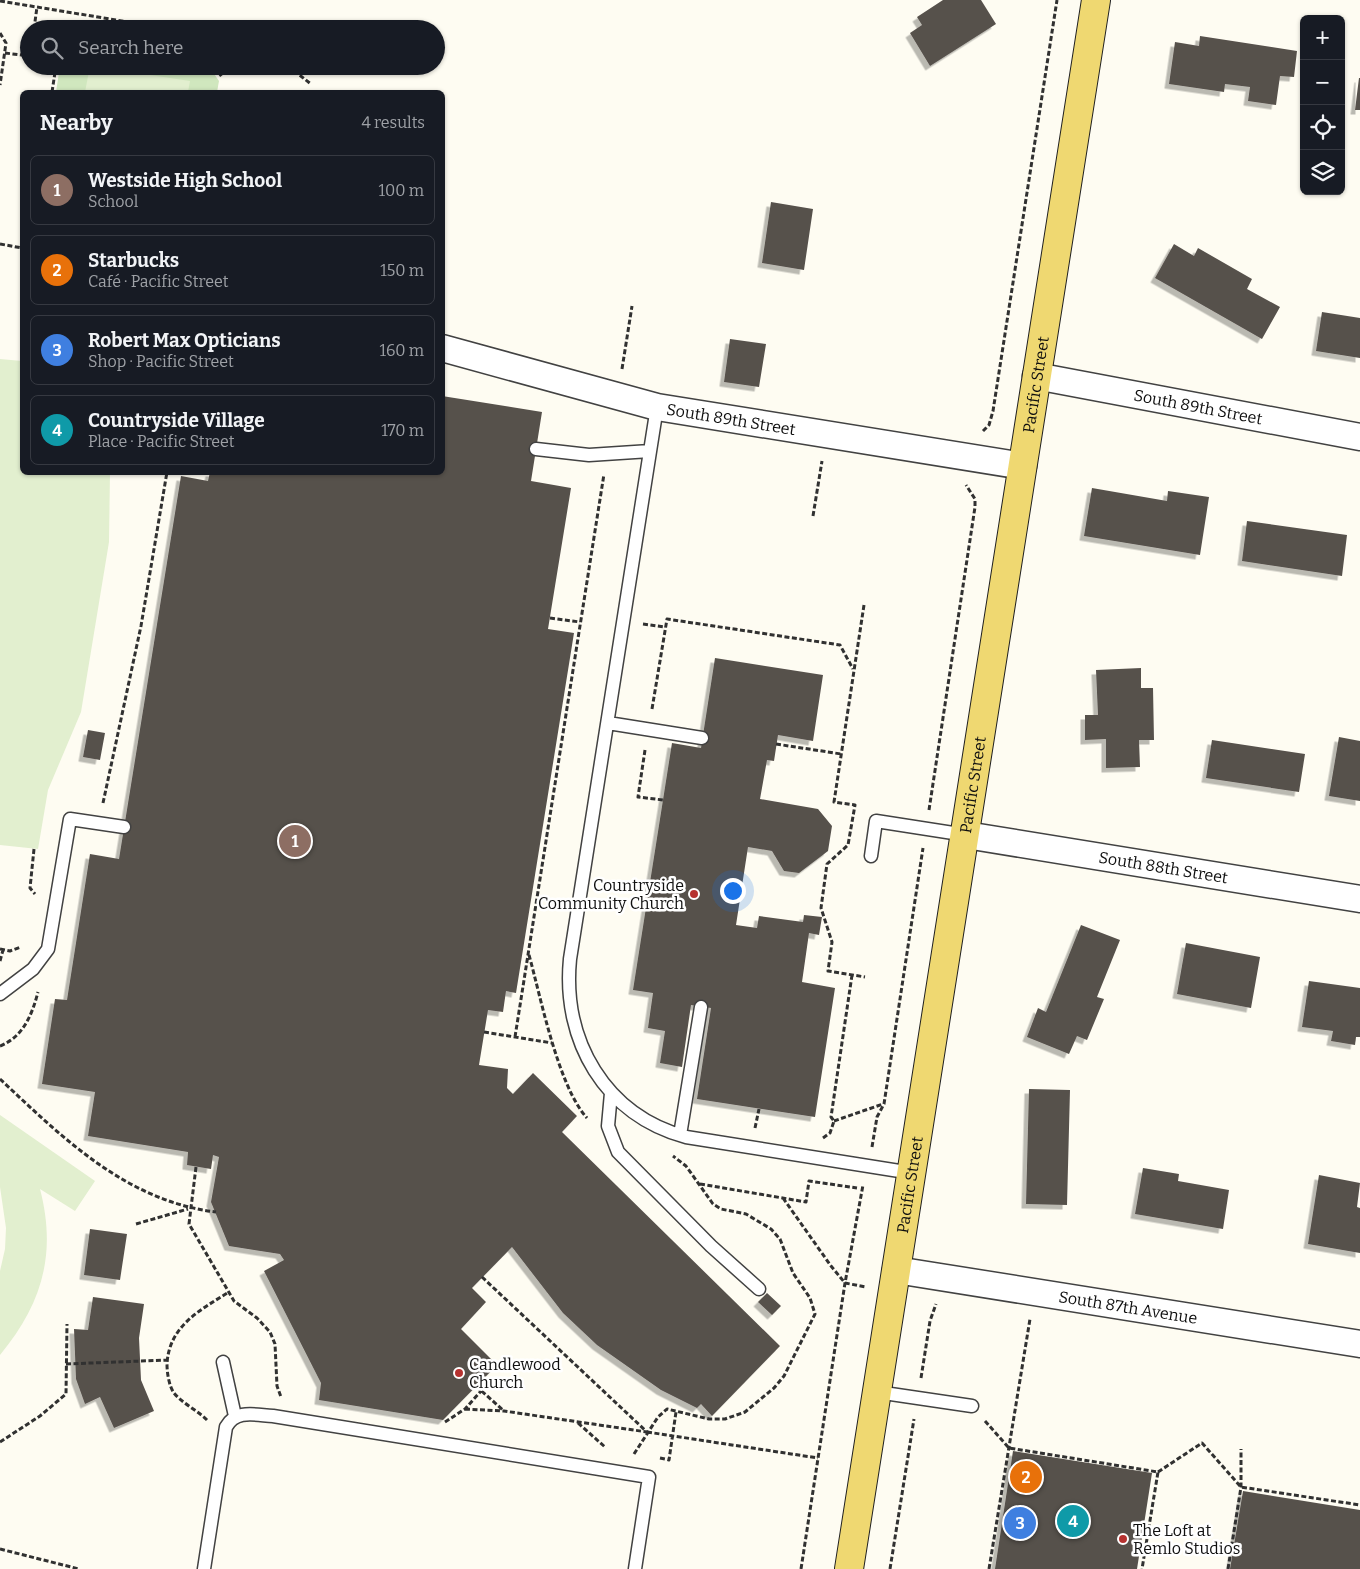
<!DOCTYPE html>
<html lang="en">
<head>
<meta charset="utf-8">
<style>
	:root { --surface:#171b24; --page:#20242c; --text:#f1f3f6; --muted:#9ea1a6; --line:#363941; --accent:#d69c9d }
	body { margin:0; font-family:Bitter,serif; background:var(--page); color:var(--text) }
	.controls { position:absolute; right:15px; top:15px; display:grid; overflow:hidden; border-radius:8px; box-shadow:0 1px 4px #0004 }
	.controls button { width:45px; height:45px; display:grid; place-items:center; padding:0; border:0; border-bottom:1px solid var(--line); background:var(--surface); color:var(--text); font:25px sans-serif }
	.you { position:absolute; left:732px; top:890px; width:18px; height:18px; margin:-12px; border:4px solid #fff; border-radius:50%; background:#1a73e8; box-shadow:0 0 0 8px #1a73e833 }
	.badge { display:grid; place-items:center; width:32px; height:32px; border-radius:50%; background:var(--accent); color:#fff; font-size:16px; font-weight:700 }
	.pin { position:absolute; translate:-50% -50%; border:2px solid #fff; box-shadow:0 1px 5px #0006 }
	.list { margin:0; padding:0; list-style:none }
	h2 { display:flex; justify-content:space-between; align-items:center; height:65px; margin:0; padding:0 20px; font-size:21px }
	h2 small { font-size:16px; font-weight:400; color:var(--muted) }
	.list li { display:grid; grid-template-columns:32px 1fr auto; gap:15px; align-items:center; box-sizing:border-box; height:70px; margin:0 10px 10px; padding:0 10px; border:1px solid var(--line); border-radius:8px }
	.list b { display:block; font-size:19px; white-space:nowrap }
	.list p { margin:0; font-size:16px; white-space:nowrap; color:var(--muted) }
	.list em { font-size:16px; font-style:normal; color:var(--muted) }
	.icon { flex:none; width:28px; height:28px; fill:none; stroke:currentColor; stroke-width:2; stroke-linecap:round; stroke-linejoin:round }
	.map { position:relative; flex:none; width:1360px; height:1569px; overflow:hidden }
	.search { position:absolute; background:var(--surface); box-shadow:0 1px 4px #0004; left:20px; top:20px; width:425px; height:55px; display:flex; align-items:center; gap:12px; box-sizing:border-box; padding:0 18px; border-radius:28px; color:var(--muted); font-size:19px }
	.panel { position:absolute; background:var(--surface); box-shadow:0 1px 4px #0004; left:20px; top:90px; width:425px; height:385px; border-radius:8px }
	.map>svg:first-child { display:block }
	.green { fill:#d0e7be }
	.pitch { fill:#e2efcf }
	.building { fill:#57514c; filter:url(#shadow) }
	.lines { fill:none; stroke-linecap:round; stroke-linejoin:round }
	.service-casing { stroke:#424242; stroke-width:15 }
	.minor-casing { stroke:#424242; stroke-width:29 }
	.primary-casing { stroke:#202020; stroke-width:30 }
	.path { stroke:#313131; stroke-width:3; stroke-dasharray:5 2.5; stroke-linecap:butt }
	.service { stroke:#fff; stroke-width:12 }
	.minor { stroke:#fff; stroke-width:26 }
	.primary { stroke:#efd871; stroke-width:28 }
	.poi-dot { fill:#b63230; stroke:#fff; stroke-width:2 }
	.labels { text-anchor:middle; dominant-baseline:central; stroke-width:5; stroke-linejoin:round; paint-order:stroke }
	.street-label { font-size:16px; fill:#0f0f0f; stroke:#fff }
	.poi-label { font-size:16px; fill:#0f0f0f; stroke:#fff; text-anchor:start }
</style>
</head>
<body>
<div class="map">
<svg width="1360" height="1569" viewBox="0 0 1360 1569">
	<defs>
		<filter id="shadow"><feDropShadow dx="-4.5" dy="4.5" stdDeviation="0" flood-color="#0004"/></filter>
	</defs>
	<rect width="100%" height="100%" fill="#fefcf2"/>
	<path class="green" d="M60,66H202L210,68L219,81L217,92H56Z"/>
	<path class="pitch" d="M90,66L190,81L188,92H85Z
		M0,359L22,361V472L110,473L109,542L81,712L48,790L38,849L0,845Z
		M0,1115L95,1181L75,1211L40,1189C57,1254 42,1304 0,1355V1271L5,1249L6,1228L0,1187Z"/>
	<path class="building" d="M943,0H981L996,24L930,66L910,33L922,25L917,17Z
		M1200,36L1297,51L1294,77L1280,76L1276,105L1248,101L1250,87L1225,84L1224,92L1169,84L1175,42L1199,46Z
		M1359,78H1360V110H1355Z
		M771,202L813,209L804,270L762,263Z
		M1174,244L1194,256L1198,248L1252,279L1247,289L1280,307L1262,339L1155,278Z
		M1322,312L1360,318V358L1316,351Z
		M730,339L766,344L759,387L724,382Z
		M442,396L542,412L531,481L571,488L548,629L574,633L516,993L506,991L503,1012L488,1010L479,1065L508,1069L507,1088L513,1094L533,1073L577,1116L562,1132L780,1346L712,1416L701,1404L697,1408L661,1390L597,1345L563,1313L512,1247L472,1288L486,1302L461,1329L497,1365L443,1420L319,1400L321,1383L264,1271L284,1260L280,1254L229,1246L211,1202L219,1157L213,1155L211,1169L187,1165L188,1152L88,1136L95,1092L42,1084L55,999L67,1000L90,854L119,859L181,476L208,481L210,472H442Z
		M1092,488L1167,501L1168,491L1209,497L1200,555L1084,536Z
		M1247,521L1347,535L1342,576L1242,561Z
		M715,658L823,675L813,741L778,735L774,761L767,760L760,799L818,809L832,826L828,851L799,873L784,871L772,851L748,847L736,925L757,928L759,916L803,922L804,915L822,917L819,935L809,933L802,982L835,988L815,1117L697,1099L711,1008L691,1005L682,1067L660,1063L665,1031L648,1028L653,993L633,990L672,743L701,748Z
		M1141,668V688H1153L1154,740H1139L1140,767L1106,768V739L1085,740V715H1098L1096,670Z
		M88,730L105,733L100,760L83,757Z
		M1339,737L1360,741V801L1329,796Z
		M1212,740L1305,754L1299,792L1206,778Z
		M1081,925L1120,940L1097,997L1104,999L1087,1040L1077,1036L1069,1054L1027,1037L1038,1008L1046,1012Z
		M1186,943L1260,957L1251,1008L1177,994Z
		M1309,981L1360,988V1037H1356L1355,1045L1331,1041L1333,1031L1302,1027Z
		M1029,1089L1070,1090L1067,1205L1026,1204Z
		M1143,1168L1179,1174L1178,1181L1229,1190L1223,1229L1135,1214Z
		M1319,1175L1360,1183L1357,1207L1360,1208V1253L1308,1244Z
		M90,1229L127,1234L120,1280L84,1275Z
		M767,1293L781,1306L772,1315L758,1302Z
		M93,1297L144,1304L139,1338L141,1380L154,1411L114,1428L100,1397L85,1404L76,1379L74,1329L88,1330Z
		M1013,1451L1152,1473L1137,1569H995Z
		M1243,1491L1360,1510V1569H1230Z"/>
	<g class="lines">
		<defs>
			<path id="service" d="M657,407L570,959C562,1041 605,1115 686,1137L912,1173
				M536,449L589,455L650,451
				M608,723L702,738
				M871,856L876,821L966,835
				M0,994L33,969L48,949L70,819L124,827
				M611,1093L608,1126L618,1152L711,1246L759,1289
				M680,1135L701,1007
				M223,1362L235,1416
				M877,1392L972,1406
				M204,1569L226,1427C236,1409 255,1415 273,1416L649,1477L635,1569"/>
			<g id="minor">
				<path id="s1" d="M442,348L657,407L1023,466"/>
				<path id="s2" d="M1036,376L1360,437"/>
				<path id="s3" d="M966,835L1360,899"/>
				<path id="s4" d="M896,1270L1360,1344"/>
			</g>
			<g id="primary">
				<path id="s5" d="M849,1569L1096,0"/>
			</g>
		</defs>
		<use href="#service" class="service-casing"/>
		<use href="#minor" class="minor-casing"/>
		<use href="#primary" class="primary-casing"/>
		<path class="path" d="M0,1L171,29
			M34,29L37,7
			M0,33L6,43L0,85
			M5,53L29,56
			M214,66L222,77
			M288,66L311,84
			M52,92L56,66
			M0,244L22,248
			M622,369L632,306
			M983,431L989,425L993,411L1057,0
			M192,472H202
			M813,516L822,461
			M864,605L834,802L855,805L848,845L827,864L821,908L832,942L828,971L865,977
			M550,618L580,622
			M643,624L665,627
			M652,709L667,619L840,645L853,669
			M776,744L841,754
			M645,750L638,797L663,800
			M103,803L141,626L167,472
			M929,810L975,507V499L966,485
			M34,849L30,888L35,894
			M0,949L10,951L21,947
			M529,955C541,998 558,1086 587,1118
			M0,961L3,950
			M484,1032L552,1043
			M515,1037L604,474
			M0,1046C23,1037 32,1015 38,992
			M0,1079C63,1138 126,1201 216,1212
			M834,1121L883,1104
			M755,1128L759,1109
			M823,1138L830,1133L834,1121L831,1117L852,975
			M872,1147L877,1117L884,1104L923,848
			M196,1167L189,1224L234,1301L257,1318L270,1332L275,1344L277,1386L281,1397
			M700,1184L806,1202L809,1181L857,1188
			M783,1198L831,1266L845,1283L866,1287
			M136,1224L188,1209
			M66,1364L168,1360
			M921,1378L930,1321L936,1304
			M476,1386L504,1411
			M465,1409L504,1411L647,1432L482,1277
			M207,1420C197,1410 183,1404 174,1393C169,1386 167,1373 167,1364C169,1326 200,1310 229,1292
			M985,1421L1009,1448L1158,1472L1142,1569
			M445,1422L465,1409L481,1391
			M578,1423L605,1447
			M647,1432L818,1458
			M0,1442L40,1416L66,1394L67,1324
			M634,1454L658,1417L667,1409L709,1419H725L745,1412L774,1388L784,1376L815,1314L810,1298L793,1273L780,1239L771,1229L746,1214L721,1209L713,1204L686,1166L673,1156
			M660,1458L669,1460L676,1412
			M1158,1472L1202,1443L1241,1487L1360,1505
			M0,1549L79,1569
			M801,1569L845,1283L863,1185
			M890,1569L914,1419
			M989,1569L1030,1319
			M1228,1569L1241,1487V1449"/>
		<use href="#service" class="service"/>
		<use href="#minor" class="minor"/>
		<use href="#primary" class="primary"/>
	</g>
	<g class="poi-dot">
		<circle cx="694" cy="894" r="5"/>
		<circle cx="459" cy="1373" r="5"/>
		<circle cx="1123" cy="1539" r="5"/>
	</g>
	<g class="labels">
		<g class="street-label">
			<text stroke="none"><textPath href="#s5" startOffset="1199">Pacific Street</textPath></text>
			<text stroke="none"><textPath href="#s2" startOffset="165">South 89th Street</textPath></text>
			<text stroke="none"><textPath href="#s1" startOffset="298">South 89th Street</textPath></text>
			<text stroke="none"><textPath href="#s5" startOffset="794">Pacific Street</textPath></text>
			<text stroke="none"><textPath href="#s3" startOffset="200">South 88th Street</textPath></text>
			<text stroke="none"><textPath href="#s5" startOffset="389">Pacific Street</textPath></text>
			<text stroke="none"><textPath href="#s4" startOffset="235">South 87th Avenue</textPath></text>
		</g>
		<g class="poi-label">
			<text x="684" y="885" text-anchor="end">Countryside<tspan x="684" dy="18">Community Church</tspan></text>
			<text x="469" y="1364">Candlewood<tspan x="469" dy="18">Church</tspan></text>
			<text x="1133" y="1530">The Loft at<tspan x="1133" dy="18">Remlo Studios</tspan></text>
		</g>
	</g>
</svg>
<div class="controls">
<button>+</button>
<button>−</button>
<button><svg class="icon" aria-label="locate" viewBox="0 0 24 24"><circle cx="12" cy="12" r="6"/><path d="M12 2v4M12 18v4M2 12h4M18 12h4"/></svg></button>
<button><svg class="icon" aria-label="layers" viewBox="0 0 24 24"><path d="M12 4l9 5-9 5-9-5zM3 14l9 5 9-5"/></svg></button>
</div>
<div class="you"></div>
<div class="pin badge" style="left:295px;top:841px;background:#8d6e63">1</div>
<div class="pin badge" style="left:1026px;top:1477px;background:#e8710a">2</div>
<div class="pin badge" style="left:1020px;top:1523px;background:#3f7fe0">3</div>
<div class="pin badge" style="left:1073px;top:1521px;background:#0f9aa8">4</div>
<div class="search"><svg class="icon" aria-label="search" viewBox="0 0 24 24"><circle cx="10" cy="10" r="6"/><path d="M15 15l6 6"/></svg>Search here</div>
<section class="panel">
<h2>Nearby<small>4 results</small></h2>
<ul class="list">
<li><span class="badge" style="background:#8d6e63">1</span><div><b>Westside High School</b><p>School</p></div><em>100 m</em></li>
<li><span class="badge" style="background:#e8710a">2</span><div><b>Starbucks</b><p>Café · Pacific Street</p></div><em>150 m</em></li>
<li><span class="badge" style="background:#3f7fe0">3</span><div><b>Robert Max Opticians</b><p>Shop · Pacific Street</p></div><em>160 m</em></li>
<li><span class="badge" style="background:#0f9aa8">4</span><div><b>Countryside Village</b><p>Place · Pacific Street</p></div><em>170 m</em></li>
</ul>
</section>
</div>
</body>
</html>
